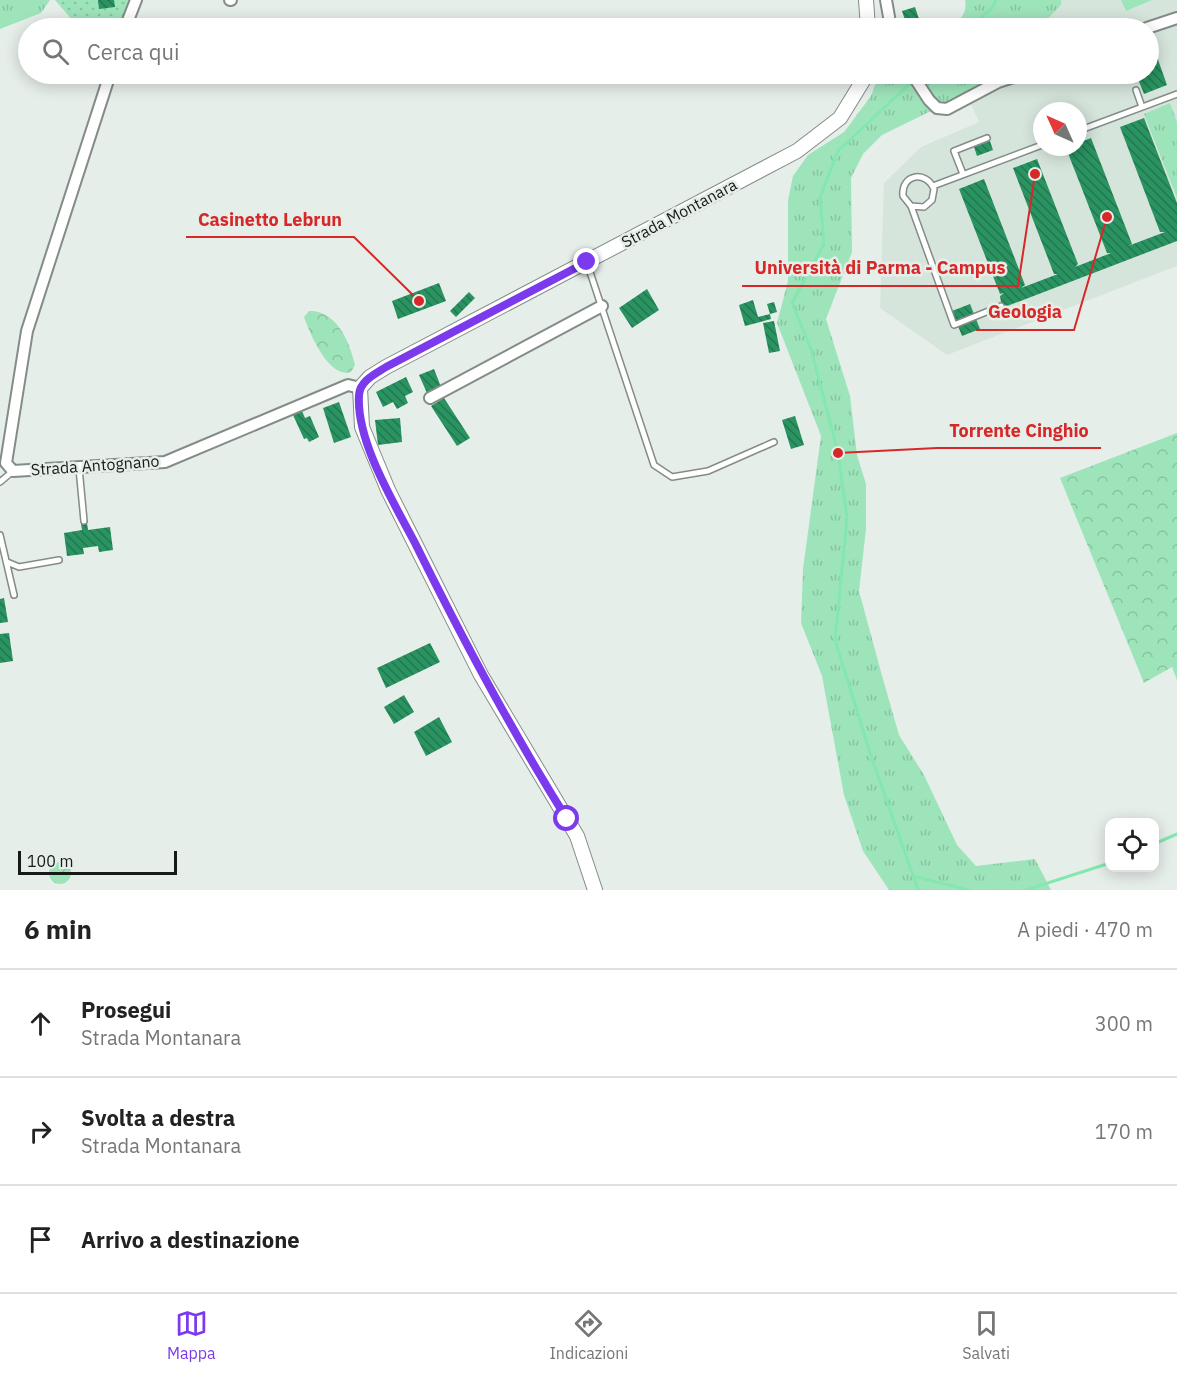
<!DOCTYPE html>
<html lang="it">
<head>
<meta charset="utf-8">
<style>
	:root { --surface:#fff; --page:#f6f6f6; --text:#222; --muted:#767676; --line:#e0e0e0; --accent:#7c3aed }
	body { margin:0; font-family:"IBM Plex Sans",sans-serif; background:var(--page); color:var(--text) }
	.controls { position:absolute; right:18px; bottom:18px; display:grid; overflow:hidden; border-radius:12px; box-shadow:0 3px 15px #0003 }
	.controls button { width:54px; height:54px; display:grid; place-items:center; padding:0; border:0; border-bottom:2px solid var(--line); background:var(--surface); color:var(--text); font:30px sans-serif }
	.compass { position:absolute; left:1033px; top:102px; width:54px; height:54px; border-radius:50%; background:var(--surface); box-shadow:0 3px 15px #0003; rotate:315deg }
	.scale { position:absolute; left:18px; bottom:15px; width:159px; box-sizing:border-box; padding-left:6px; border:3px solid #171a18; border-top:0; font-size:16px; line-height:21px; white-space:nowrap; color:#171a18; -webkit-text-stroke:4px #e6eee9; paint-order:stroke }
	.stop { position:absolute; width:18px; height:18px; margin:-14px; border:4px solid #7c3aed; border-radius:50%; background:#fff }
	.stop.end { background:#7c3aed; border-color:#fff; box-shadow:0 2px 6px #0008 }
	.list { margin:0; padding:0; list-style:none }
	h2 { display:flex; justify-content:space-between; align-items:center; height:78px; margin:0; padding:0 24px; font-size:26px }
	h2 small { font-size:20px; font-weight:400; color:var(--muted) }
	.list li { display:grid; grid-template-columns:39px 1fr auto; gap:18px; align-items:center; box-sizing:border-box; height:108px; padding:0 24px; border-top:2px solid var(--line) }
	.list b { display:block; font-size:22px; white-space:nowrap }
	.list p { margin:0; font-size:20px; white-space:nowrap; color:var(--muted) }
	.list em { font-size:20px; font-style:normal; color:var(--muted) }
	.icon { flex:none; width:33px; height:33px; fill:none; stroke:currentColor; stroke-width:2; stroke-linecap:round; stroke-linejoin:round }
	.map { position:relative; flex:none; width:1177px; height:890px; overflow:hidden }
	.search { position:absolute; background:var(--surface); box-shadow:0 3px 15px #0003; left:18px; right:18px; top:18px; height:66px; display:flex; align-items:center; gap:15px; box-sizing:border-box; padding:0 21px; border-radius:33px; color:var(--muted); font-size:22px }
	.sheet { height:402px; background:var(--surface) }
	nav { display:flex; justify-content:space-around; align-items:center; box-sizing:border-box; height:84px; border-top:2px solid var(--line); background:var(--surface); font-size:16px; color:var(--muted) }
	nav a { display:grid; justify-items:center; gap:3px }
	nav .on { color:var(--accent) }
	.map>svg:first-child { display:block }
	.built { fill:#d6e5db; fill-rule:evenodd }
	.grass { fill:url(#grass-tufts) }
	.forest { fill:url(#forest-crowns) }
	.garden { fill:url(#garden-dots) }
	.pitch { fill:#9ee4bb }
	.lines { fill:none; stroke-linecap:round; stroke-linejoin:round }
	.stream { stroke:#84e7b0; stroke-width:3 }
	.building { fill:url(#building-back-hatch) }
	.lane-casing { stroke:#848c87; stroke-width:8 }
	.street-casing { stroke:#848c87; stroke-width:14 }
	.secondary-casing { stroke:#848c87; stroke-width:16 }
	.lane { stroke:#fff; stroke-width:5 }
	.street { stroke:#fff; stroke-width:10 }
	.secondary { stroke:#fff; stroke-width:14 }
	.route { stroke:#7c3aed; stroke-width:8 }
	.labels { text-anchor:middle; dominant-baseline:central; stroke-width:5; stroke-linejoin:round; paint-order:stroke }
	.street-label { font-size:16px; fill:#171a18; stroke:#e6eee9 }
	.leader { fill:none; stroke:#d62828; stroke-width:2 }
	.callout-dot { fill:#d62828; stroke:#e6eee9; stroke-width:2 }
	.callout-label { font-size:18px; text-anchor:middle; font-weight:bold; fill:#d62828; stroke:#e6eee9; stroke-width:5; stroke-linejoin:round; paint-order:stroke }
</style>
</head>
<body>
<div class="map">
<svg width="1177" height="890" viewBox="0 0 1177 890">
	<defs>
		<pattern id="grass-tufts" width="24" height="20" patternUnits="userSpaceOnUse" patternTransform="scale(1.5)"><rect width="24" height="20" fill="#9ee4bb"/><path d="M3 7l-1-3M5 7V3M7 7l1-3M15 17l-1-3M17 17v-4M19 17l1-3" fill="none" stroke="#87c3a0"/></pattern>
		<pattern id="forest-crowns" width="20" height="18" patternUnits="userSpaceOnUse" patternTransform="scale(1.5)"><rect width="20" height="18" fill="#9ee4bb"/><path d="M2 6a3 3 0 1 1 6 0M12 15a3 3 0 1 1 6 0" fill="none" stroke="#87c3a0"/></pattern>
		<pattern id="garden-dots" width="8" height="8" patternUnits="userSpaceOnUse" patternTransform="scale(1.5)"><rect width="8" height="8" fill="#9ee4bb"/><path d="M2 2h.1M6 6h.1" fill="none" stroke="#87c3a0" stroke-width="1.8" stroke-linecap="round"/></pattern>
		<pattern id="building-back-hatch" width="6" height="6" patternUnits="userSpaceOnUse" patternTransform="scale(1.5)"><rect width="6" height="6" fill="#299361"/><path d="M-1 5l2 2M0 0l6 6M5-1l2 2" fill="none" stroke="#22774f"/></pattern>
	</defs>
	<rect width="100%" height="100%" fill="#e6eee9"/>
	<path class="built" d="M1061,0H1177V266L947,355L880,308L884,183L921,147L979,122L966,94L994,74H1148V28H1039L1061,5ZM1042,111H1078V147H1042Z"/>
	<path class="grass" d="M0,0H50L41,13L0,29Z
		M965,0H1061V5L1039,28H949C959,22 968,13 965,0Z
		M879,74H994L966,94L882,135L863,154L851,178L852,252L826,319L850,396L857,455L866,484V529L859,591L881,672L899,735L924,775L957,845L976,866L1035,859L1051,890H889L863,851L844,795L822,676L801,623L803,569L821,436L777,323L788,281V200L793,176L808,155L844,132L871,96Z
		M1170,103L1177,122V198L1144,114Z"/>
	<path class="forest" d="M309,311C337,310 350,343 355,365L351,372C329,379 310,334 304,317Z
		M1177,433V680L1172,667L1144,683L1060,478Z
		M49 873a11 11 0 1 1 22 0a11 11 0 1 1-22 0Z"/>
	<path class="garden" d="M55,0H129L121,28H79Z"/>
	<path class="pitch" d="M1121,0H1152L1126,11Z"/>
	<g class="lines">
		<path class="stream" d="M969,28L992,8L996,0
			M1154,844L1177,834
			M913,876L969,890
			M918,890L871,756L835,640L847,518L838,453L811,349L792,303L824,244L820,198L838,151L920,74
			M1026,890L1110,863"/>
	</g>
	<path class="building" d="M98,0H114L115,7L99,9Z
		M915,7L922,28H914L913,24L907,26L902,11Z
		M1156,54L1167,85L1144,94L1136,74H1148V57Z
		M1144,118L1177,203V241L1002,308L1000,296L1004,293L1000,294L959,189L984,179L1025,285L1021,288L1058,274H1054L1013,168L1037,159L1078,264L1075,267L1111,253H1107L1066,148L1078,147V143L1091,138L1132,244L1128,246L1165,232H1160L1120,127Z
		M990,141L993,150L977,156L974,147Z
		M439,283L446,301L398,319L392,301Z
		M647,289L659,310L632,328L619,308Z
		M469,292L475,298L456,317L450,311Z
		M753,300L758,317L770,314L771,319L745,326L739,305Z
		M774,302L777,312L770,314L767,304Z
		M970,304L974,314L956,321L952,311Z
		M976,319L980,329L962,336L958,326Z
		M774,321L780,351L769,353L763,323Z
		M434,369L441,387L427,393L419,375Z
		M406,377L413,392L405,396L408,403L397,409L393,402L383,407L376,392Z
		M444,398L470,438L457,446L431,406Z
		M339,402L351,437L334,443L323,408Z
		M302,411L305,418L310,416L319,437L309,442L307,438L304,439L293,415Z
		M795,416L804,445L791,449L782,420Z
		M400,418L402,442L378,445L375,420Z
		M87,523L88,530L110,527L113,550L99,552L98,546L83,548L84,554L67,556L64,533L82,530L81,524Z
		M4,598L8,622L0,623V599Z
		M9,633L13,661L0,663V634Z
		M430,643L440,662L386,688L377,668Z
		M404,695L414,712L394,724L384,707Z
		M439,717L452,742L426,756L414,732Z"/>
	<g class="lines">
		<defs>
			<path id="lane" d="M1136,90L1142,107
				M1078,131L1177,94
				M963,174L954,151L987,138
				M933,186L1042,145
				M911,206L924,207L932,200L934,189C926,170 901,174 903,196L911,206L954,325L1001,306
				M587,263L654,465L672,477L708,471L774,442
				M79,468L84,521
				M0,482L13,471
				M0,535L14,595
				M7,562L19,567L59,560"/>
			<path id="street" d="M230,0H231
				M886,0L891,28
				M125,28L136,0
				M1147,28L1177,18
				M110,74L27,331L6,463L13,471L165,462L348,385L360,388
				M912,74L929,100L937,108L947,109L998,82L1023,74
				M430,398L602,306"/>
			<path id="secondary" d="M866,0L868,28
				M595,890L577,836L481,675L388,490L362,427L360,388L370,377L386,367L797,151L840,118L867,74"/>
		</defs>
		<use href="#lane" class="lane-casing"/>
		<use href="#street" class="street-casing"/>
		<use href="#secondary" class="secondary-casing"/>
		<use href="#lane" class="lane"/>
		<use href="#street" class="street"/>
		<use href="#secondary" class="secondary"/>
	</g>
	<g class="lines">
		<path class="route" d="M567,819C511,730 462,638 415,543C394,503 356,441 359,395C360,381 375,374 386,367L587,262"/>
	</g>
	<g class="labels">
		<g class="street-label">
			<text transform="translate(679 213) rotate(-28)">Strada Montanara</text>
			<text transform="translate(95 465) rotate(-4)">Strada Antognano</text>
		</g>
	</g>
	<path class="leader" d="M419 301L354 237H186M1035 174L1018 286H742M1107 217L1074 330H976M838 453L937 448H1101"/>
	<g class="callout-dot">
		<circle cx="419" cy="301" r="6"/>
		<circle cx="1035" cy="174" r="6"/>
		<circle cx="1107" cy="217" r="6"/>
		<circle cx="838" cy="453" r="6"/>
	</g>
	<g class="callout-label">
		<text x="270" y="226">Casinetto Lebrun</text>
		<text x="880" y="274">Università di Parma - Campus</text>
		<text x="1025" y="318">Geologia</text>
		<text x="1019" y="437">Torrente Cinghio</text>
	</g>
</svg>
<div class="controls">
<button><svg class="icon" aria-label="locate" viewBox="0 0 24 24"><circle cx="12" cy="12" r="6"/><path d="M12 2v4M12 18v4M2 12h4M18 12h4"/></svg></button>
</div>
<svg class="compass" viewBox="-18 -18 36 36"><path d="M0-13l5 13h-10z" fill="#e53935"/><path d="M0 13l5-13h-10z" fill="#767676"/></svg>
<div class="scale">100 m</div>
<div class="stop" style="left:567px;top:819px"></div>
<div class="stop end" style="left:587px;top:262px"></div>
<div class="search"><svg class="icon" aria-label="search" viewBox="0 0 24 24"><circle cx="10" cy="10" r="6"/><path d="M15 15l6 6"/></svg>Cerca qui</div>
</div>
<section class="sheet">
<h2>6 min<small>A piedi · 470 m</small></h2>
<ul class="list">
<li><svg class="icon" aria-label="ahead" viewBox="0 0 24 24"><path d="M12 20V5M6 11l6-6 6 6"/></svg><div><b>Prosegui</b><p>Strada Montanara</p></div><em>300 m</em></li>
<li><svg class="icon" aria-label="right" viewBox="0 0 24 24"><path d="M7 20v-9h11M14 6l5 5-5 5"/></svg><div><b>Svolta a destra</b><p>Strada Montanara</p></div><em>170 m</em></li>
<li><svg class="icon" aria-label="arrive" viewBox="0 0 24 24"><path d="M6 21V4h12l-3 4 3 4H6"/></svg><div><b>Arrivo a destinazione</b></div></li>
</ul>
</section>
<nav>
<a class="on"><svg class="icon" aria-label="map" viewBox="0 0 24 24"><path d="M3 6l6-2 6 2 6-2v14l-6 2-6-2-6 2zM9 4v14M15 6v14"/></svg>Mappa</a>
<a><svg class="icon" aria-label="directions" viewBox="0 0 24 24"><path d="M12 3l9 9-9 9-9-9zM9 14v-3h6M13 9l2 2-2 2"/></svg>Indicazioni</a>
<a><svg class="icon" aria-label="saved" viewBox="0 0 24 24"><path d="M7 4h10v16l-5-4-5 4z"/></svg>Salvati</a>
</nav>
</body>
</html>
